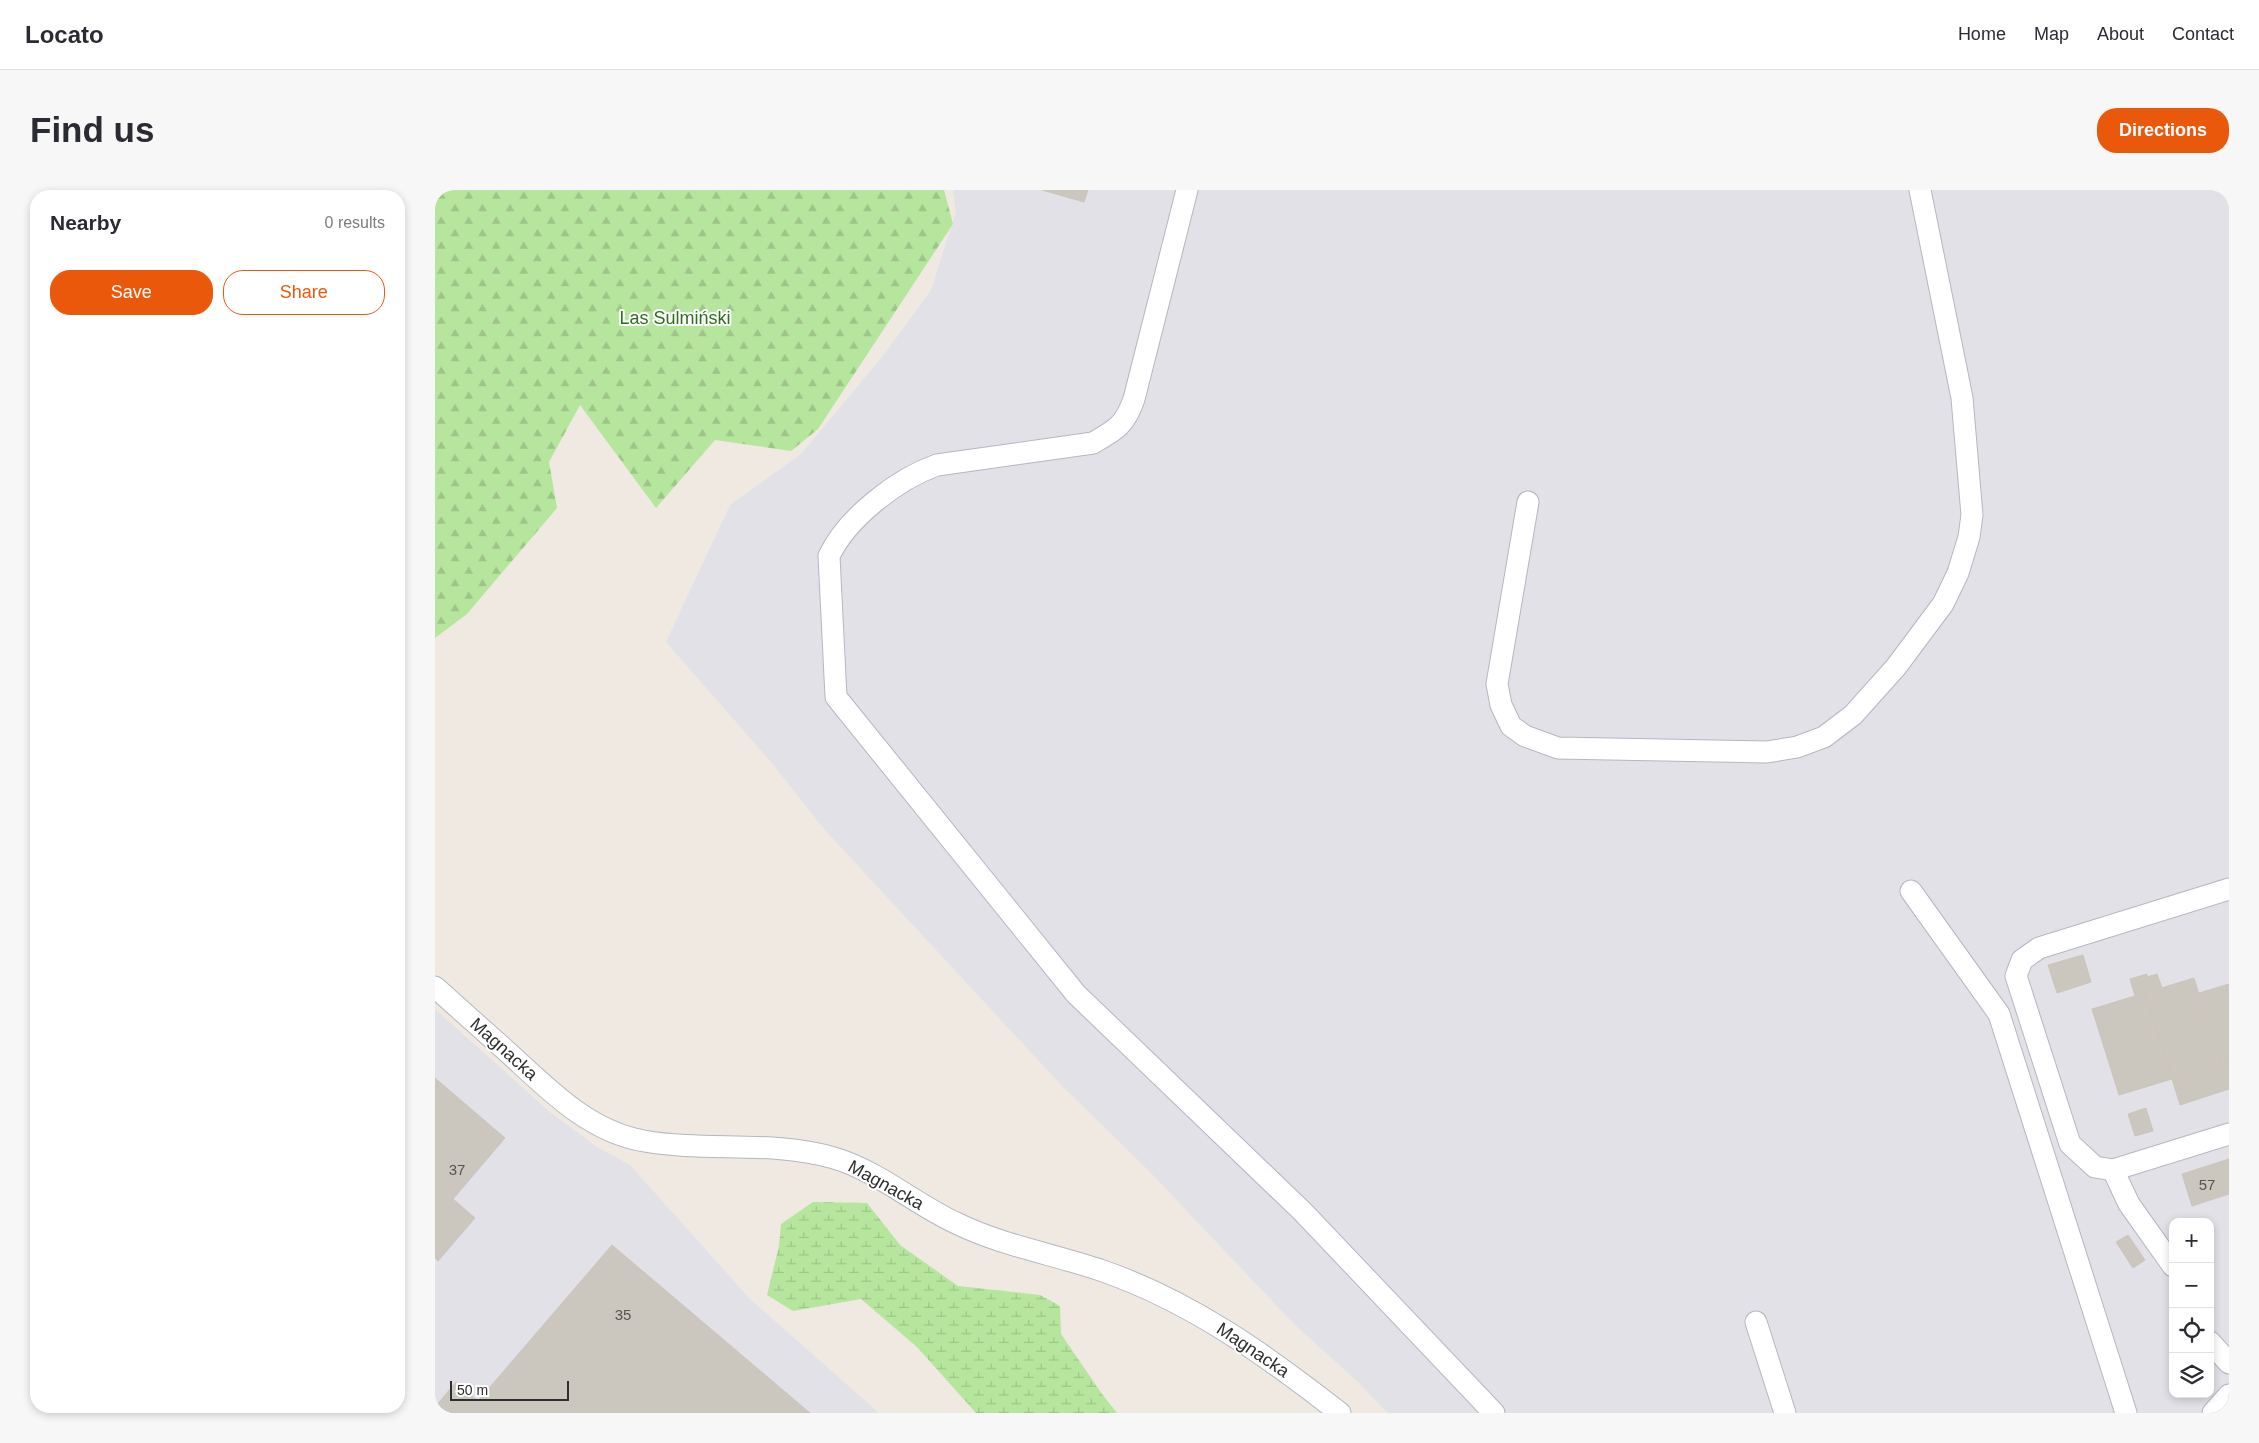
<!DOCTYPE html>
<html lang="en">
<head>
<meta charset="utf-8">
<style>
	:root { --surface:#fff; --page:#f7f7f7; --text:#2b2b33; --muted:#7c7c81; --line:#e1e1e2; --accent:#ea580c }
	body { margin:0; font-family:Helvetica,sans-serif; background:var(--page); color:var(--text) }
	.controls { position:absolute; right:15px; bottom:15px; display:grid; overflow:hidden; border-radius:10px; box-shadow:0 2px 8px #0003 }
	.controls button { width:45px; height:45px; display:grid; place-items:center; padding:0; border:0; border-bottom:1px solid var(--line); background:var(--surface); color:var(--text); font:25px sans-serif }
	.scale { position:absolute; left:15px; bottom:12px; width:119px; box-sizing:border-box; padding-left:5px; border:2px solid #2e2e2e; border-top:0; font-size:14px; line-height:18px; white-space:nowrap; color:#2e2e2e; -webkit-text-stroke:4px #fff; paint-order:stroke }
	.list { margin:0; padding:0; list-style:none }
	h2 { display:flex; justify-content:space-between; align-items:center; height:65px; margin:0; padding:0 20px; font-size:21px }
	h2 small { font-size:16px; font-weight:400; color:var(--muted) }
	.actions { display:flex; gap:10px; padding:15px 20px }
	.actions a { flex:1; padding:11px 0; border:1px solid var(--accent); border-radius:20px; text-align:center; font-size:18px; color:var(--accent) }
	.actions .main { background:var(--accent); color:#fff }
	.icon { flex:none; width:28px; height:28px; fill:none; stroke:currentColor; stroke-width:2; stroke-linecap:round; stroke-linejoin:round }
	.map { position:relative; flex:none; width:1794px; height:1223px; overflow:hidden; border-radius:20px }
	header { display:flex; align-items:center; gap:30px; box-sizing:border-box; height:70px; padding:0 25px; background:var(--surface); border-bottom:1px solid var(--line) }
	header strong { font-size:24px }
	nav { display:flex; gap:28px; margin-inline-start:auto; font-size:18px }
	.intro { display:flex; align-items:center; justify-content:space-between; box-sizing:border-box; height:120px; padding:0 30px }
	h1 { margin:0; font-size:35px }
	.button { padding:12px 22px; border-radius:20px; background:var(--accent); color:#fff; font-size:18px; font-weight:700 }
	main { display:flex; gap:30px; padding:0 30px }
	aside { flex:1; background:var(--surface); border-radius:20px; box-shadow:0 2px 8px #0003 }
	.map>svg:first-child { display:block }
	.industrial { fill:#e3e1e8; fill-rule:evenodd }
	.forest { fill:url(#forest-firs) }
	.wetland { fill:url(#wetland-marsh) }
	.building { fill:#cbc7bf; stroke:#cbc5ba }
	.lines { fill:none; stroke-linecap:round; stroke-linejoin:round }
	.minor-casing { stroke:#b4b7c1; stroke-width:23 }
	.minor { stroke:#fff; stroke-width:21 }
	.labels { text-anchor:middle; dominant-baseline:central; stroke-width:4; stroke-linejoin:round; paint-order:stroke }
	.number-label { font-size:15px; fill:#555452 }
	.park-label { font-size:18px; fill:#2c6e1b; stroke:#fff }
	.street-label { font-size:18px; fill:#2e2e2e; stroke:#fff }
</style>
</head>
<body>
<header>
<strong>Locato</strong>
<nav><a>Home</a><a>Map</a><a>About</a><a>Contact</a></nav>
</header>
<div class="intro"><h1>Find us</h1><a class="button">Directions</a></div>
<main>
<aside>
<h2>Nearby<small>0 results</small></h2>
<ul class="list">
</ul>
<div class="actions"><a class="main">Save</a><a>Share</a></div>
</aside>
<div class="map">
<svg width="1794" height="1223" viewBox="0 0 1794 1223">
	<defs>
		<pattern id="forest-firs" width="22" height="20" patternUnits="userSpaceOnUse" patternTransform="scale(1.25)"><rect width="22" height="20" fill="#b6e59e"/><path d="M5 1l3.5 6h-7zM16 11l3.5 6h-7z" fill="#9dc588"/></pattern>
		<pattern id="wetland-marsh" width="20" height="14" patternUnits="userSpaceOnUse" patternTransform="scale(1.25)"><rect width="20" height="14" fill="#b6e59e"/><path d="M1 5h8M5 5V1M11 12h8M15 12V8" fill="none" stroke="#9dc588"/></pattern>
	</defs>
	<rect width="100%" height="100%" fill="#efe9e1"/>
	<path class="industrial" d="M518,0H1794V1223H953L922,1191L860,1135L714,981L627,896L389,639L336,572L231,452L295,315L367,263L448,166L496,100L521,22ZM1738,1032H1775V1204H1738Z
		M0,819L116,923L162,957L195,975L315,1109L444,1223H0Z"/>
	<path class="forest" d="M0,0H509L518,34L383,239L356,261L280,250L221,318L145,215L114,272L122,318L32,424L0,448Z"/>
	<path class="wetland" d="M378,1012L432,1013L465,1055L523,1096L605,1105L625,1116L626,1144L667,1204L682,1223H541L482,1157L426,1109L358,1121L332,1105L344,1056L346,1034Z"/>
	<path class="building" d="M607,0H653L649,12Z
		M1648,765L1656,792L1622,803L1613,775Z
		M1712,784V787L1722,784L1727,798L1700,806L1695,789Z
		M1759,788L1786,874L1737,889L1710,803Z
		M1794,794V871L1786,874L1764,803Z
		M1710,803L1737,889L1684,905L1657,819Z
		M1794,871V899L1745,915L1737,889Z
		M0,888L70,948L18,1009L40,1028L3,1071L0,1068Z
		M1711,918L1718,941L1700,946L1693,924Z
		M1794,969V1004L1757,1016L1747,984Z
		M1693,1045L1710,1070L1698,1078L1681,1052Z
		M177,1055L375,1223H0V1217L21,1192L43,1211Z"/>
	<g class="lines">
		<defs>
			<path id="minor" d="M752,0L699,209C690,235 681,240 658,253L502,275C462,289 412,328 394,366L401,507L641,804L868,1022L1059,1223
				M1093,312L1062,494L1066,515L1076,536L1090,546L1123,558L1332,562L1362,557L1389,547L1418,525L1461,477L1508,414L1523,383L1534,347L1537,325L1527,208L1485,0
				M1794,699L1604,758L1587,770L1581,786L1635,954L1660,977L1678,980L1794,944
				M1476,701L1564,824L1691,1223
				M0,797C26,820 51,843 77,866C115,901 155,942 209,951C271,962 338,950 399,968C443,981 480,1014 521,1033C568,1056 619,1064 668,1081C757,1112 832,1166 905,1223
				M1678,980L1694,1014L1738,1076
				M1321,1132L1350,1223
				M1775,1152L1794,1173
				M1778,1223L1794,1205"/>
		</defs>
		<use href="#minor" class="minor-casing"/>
		<use href="#minor" class="minor"/>
	</g>
	<g class="labels">
		<g class="number-label">
			<text x="22" y="979">37</text>
			<text x="1772" y="994">57</text>
			<text x="188" y="1124">35</text>
		</g>
		<g class="park-label">
			<text x="240" y="128">Las Sulmiński</text>
		</g>
		<g class="street-label">
			<text transform="translate(69 859) rotate(42)">Magnacka</text>
			<text transform="translate(451 995) rotate(29)">Magnacka</text>
			<text transform="translate(818 1160) rotate(34)">Magnacka</text>
		</g>
	</g>
</svg>
<div class="controls">
<button>+</button>
<button>−</button>
<button><svg class="icon" aria-label="locate" viewBox="0 0 24 24"><circle cx="12" cy="12" r="6"/><path d="M12 2v4M12 18v4M2 12h4M18 12h4"/></svg></button>
<button><svg class="icon" aria-label="layers" viewBox="0 0 24 24"><path d="M12 4l9 5-9 5-9-5zM3 14l9 5 9-5"/></svg></button>
</div>
<div class="scale">50 m</div>
</div>
</main>
</body>
</html>
